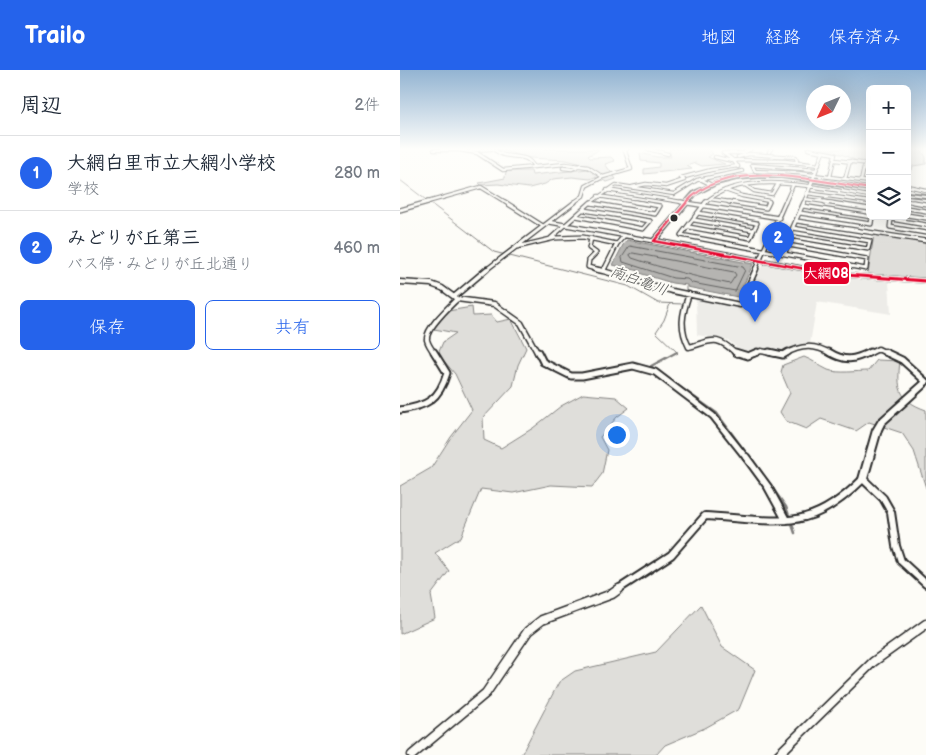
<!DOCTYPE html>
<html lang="ja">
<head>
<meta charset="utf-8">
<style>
	:root { --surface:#fff; --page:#f6f6f7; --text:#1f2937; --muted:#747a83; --line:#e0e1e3; --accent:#2563eb }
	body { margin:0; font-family:"Balsamiq Sans","Klee One",sans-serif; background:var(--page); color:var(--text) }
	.controls { position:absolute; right:15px; top:15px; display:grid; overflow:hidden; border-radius:8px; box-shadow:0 5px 20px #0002 }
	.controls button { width:45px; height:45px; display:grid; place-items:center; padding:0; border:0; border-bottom:1px solid var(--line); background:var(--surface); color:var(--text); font:25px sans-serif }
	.compass { position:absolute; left:406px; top:15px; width:45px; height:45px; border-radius:50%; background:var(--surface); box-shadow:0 5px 20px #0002; rotate:227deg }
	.you { position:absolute; left:216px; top:364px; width:18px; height:18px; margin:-12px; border:4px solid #fff; border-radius:50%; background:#1a73e8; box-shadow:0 0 0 8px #1a73e833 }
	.badge { display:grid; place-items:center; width:32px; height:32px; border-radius:50%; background:var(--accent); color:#fff; font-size:16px; font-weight:700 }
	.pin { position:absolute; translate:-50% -41px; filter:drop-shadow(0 1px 2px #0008) }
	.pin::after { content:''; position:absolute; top:26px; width:18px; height:15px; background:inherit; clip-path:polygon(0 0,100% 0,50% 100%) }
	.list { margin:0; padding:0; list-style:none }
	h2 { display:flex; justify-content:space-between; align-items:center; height:65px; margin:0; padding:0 20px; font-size:21px }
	h2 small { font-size:16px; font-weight:400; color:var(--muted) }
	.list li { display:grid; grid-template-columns:32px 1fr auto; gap:15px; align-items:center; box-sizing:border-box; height:75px; padding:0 20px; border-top:1px solid var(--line) }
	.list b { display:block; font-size:19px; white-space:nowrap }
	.list p { margin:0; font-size:16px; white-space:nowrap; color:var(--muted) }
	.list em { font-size:16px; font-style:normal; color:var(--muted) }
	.actions { display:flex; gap:10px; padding:15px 20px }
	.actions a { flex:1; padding:11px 0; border:1px solid var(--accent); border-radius:8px; text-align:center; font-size:18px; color:var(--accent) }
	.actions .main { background:var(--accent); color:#fff }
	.icon { flex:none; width:28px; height:28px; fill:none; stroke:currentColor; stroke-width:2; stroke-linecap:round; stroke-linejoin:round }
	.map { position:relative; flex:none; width:526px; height:685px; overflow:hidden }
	header { display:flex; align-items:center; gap:30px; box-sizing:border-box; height:70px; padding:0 25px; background:var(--accent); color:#fff }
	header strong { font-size:24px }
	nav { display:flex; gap:28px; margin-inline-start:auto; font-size:18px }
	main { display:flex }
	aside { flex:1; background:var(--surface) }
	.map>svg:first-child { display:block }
	.built { fill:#edece8 }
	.green { fill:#dfdeda; stroke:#858482 }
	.water { fill:#b5b4b1; stroke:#7e7d7b }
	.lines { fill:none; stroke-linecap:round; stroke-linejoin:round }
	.shore { stroke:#626261; stroke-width:1 }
	.stream-far2 { stroke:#7e7d7b; stroke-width:1 }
	.stream-far1 { stroke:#7e7d7b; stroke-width:2 }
	.stream { stroke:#7e7d7b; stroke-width:2.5 }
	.minor-far5-casing { stroke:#2b2b2b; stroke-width:4.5 }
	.minor-far4-casing { stroke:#2b2b2b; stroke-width:5.5 }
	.minor-far3-casing { stroke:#2b2b2b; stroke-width:7 }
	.minor-far2-casing { stroke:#2b2b2b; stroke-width:9 }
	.minor-far1-casing { stroke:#2b2b2b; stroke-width:10 }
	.minor-casing { stroke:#2b2b2b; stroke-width:11 }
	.tertiary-casing { stroke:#2b2b2b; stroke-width:4 }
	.minor-far5 { stroke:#fdfcf7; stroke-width:2.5 }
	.minor-far4 { stroke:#fdfcf7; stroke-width:3 }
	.minor-far3 { stroke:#fdfcf7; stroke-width:4 }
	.minor-far2 { stroke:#fdfcf7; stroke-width:5 }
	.minor-far1 { stroke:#fdfcf7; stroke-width:6 }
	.minor { stroke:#fdfcf7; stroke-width:8 }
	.tertiary { fill:#fdfcf7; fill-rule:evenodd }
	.bus-1-far2-casing { stroke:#fdfcf7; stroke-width:4 }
	.bus-1-far1-casing { stroke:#fdfcf7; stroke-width:5 }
	.bus-1-casing { stroke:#fdfcf7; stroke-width:6 }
	.bus-1-far2 { stroke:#e4002b; stroke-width:2 }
	.bus-1-far1 { stroke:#e4002b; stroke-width:2.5 }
	.bus-1 { stroke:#e4002b; stroke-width:3 }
	.bus-dot { fill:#2b2b2b; stroke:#fdfcf7; stroke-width:2 }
	.labels { text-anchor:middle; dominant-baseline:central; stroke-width:4; stroke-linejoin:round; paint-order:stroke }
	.water-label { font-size:15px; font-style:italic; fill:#5b5b5a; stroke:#fdfcf7 }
	.line-badge { stroke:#fdfcf7; stroke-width:2 }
	.badge-label { font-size:14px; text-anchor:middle; font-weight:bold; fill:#fff }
</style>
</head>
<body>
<header>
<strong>Trailo</strong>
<nav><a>地図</a><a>経路</a><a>保存済み</a></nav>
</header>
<main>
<aside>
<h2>周辺<small>2件</small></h2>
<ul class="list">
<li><span class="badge">1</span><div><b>大網白里市立大網小学校</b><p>学校</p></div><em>280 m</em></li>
<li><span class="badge">2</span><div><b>みどりが丘第三</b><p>バス停 · みどりが丘北通り</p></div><em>460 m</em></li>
</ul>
<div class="actions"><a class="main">保存</a><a>共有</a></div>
</aside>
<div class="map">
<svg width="526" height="685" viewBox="0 0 526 685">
	<rect width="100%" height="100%" fill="#fdfcf7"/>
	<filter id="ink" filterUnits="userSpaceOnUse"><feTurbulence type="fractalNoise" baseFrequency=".02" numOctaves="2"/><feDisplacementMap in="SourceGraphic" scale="10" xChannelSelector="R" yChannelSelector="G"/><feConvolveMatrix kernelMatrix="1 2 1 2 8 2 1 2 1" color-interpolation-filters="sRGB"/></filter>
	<g filter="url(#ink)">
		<path class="built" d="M363,194L422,205L489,211L491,244L417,232L410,274L399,276L386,282L370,280L350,284L342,282L328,270L297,265L296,228L342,238Z"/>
		<path class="green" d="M96,79H200L188,86L190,88L211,87L215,91L205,94L216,109L207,112L195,107L190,109L172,107L153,109L145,114L129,118L98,114L81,115L79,113L105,108L106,101H131L132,105L188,99L191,96L166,90L130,88Z
			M269,79H309L313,84L308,87L325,94L302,96L295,93L287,96L292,99L244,104V99L259,97V93L241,91L240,83L257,87H271Z
			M420,79H470V93L457,91L441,84L420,81Z
			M507,79H520L526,87V94L513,96L512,100L507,103Z
			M474,164L526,173V208L468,204Z
			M72,237L73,246L91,245L97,252L111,249L126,278L118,295L113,316L83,348L84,370L101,378L133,358L161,336L183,324L216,327L229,338L217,347L200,367L207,380L202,404L192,417L151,415L113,423L81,419L61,467L35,483L49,501L31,525L35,548L0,564V416L31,398L51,367L72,340L55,304L38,284L43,272L56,263L34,259L48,241Z
			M404,287C413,290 419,296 428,300C439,304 456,301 468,301L477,290L500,291C497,318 498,330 526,340V418L514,381L502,363L469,352L456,361L421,349L406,359L386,351L380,342L390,323L381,302L383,295Z
			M301,535L322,577L355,600L339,639L305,658L265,675L256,685H121L159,612L175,601L256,582Z"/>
		<path class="water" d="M227,170L353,194L338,227L287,217V215L272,213L239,203L240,201L213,195L223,175Z"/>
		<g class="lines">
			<path class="shore" d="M230,176L343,197L345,200L335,221L292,213L287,209L273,208L223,192L222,188Z
				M233,183L334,202L336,205L330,214C296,207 265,199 232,188L230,185Z"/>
			<path class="stream-far2" d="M0,110L94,182L228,216L258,233L283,234
				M286,217V222
				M270,234L264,250L256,262L278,283L277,284"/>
			<path class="stream-far1" d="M277,282L251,296L317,343L351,389"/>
			<path class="stream" d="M350,387L386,437L395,463"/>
			<defs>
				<path id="minor-far5" d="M93,79C97,81 99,84 104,85C117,88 127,84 134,97
					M248,79L268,84
					M408,79L435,84L430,107
					M34,80H59L77,83L103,100L165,94L188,97L203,107
					M71,80L91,79
					M369,82L371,79
					M315,87L332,91
					M338,87L349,84L396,87L397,92
					M333,90L323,83H343L351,79
					M435,90L470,94
					M338,97L333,90L385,91L419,95
					M163,98L172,99L180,95
					M416,100L352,95L355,101L398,103L470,112
					M300,109L312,115
					M445,109L450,91
					M461,111L465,93
					M345,115L354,121L372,124L378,114
					M507,116L526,120
					M232,117L246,114L266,116L284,110L281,108L311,100L338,96
					M207,120L288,133
					M325,120L342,126L369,131L368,133
					M407,123L470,132
					M198,126L243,133
					M310,129L337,133
					M405,129L433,133
					M507,131L521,133
					M24,133L81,117L107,133
					M173,133L183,126L186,116L203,107L231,99L225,81L227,79
					M190,133L216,115L274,124L297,110L342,101
					M305,133C341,97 425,119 470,126
					M385,133L393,115
					M404,133L423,82"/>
				<path id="minor-far4" d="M105,132L143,156
					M281,132L379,148
					M306,132L281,165L466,199L467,189L388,175
					M329,132L366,138L369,132
					M425,132L470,139
					M513,132L526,134
					M191,133L255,144L260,136L235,132
					M507,138L526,141
					M0,140L28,132
					M184,140L250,151
					M400,143L471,154L472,147L403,136
					M507,145L526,148
					M176,146L243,159L250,151
					M294,150L353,160
					M397,151L526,171
					M149,152L254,171
					M526,155L491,149L490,157L526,163
					M289,157L350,168L357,153L298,143
					M389,166L468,179L470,171L393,158
					M151,168L191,132
					M191,168L189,178L196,183L189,190L188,197L199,200
					M117,177L155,168L183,167L217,174
					M385,184L389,166L404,132
					M86,200L175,132
					M204,200L217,174L224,166
					M355,200L385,132"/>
				<path id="minor-far3" d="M194,199L203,201
					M204,199L203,201L272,221L340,235L356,199
					M0,212L31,214L42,218L57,229L94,234L121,253L138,284
					M289,224C282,244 279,258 289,277C314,270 316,265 337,284
					M55,226L87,199
					M35,284C32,280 28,274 27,270C25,259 49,237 57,229
					M354,284L361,281L376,284
					M385,284C401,275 415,274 431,284
					M468,284L478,279L488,284"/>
				<path id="minor-far2" d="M138,282L143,292L171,306H182L233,296L255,302L313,346L347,389
					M335,282L348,286L357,282
					M369,282L383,285L388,282
					M429,282C445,292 454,290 470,282
					M485,282L502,290L526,312
					M0,340C27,336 39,330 47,303L34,282"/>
				<path id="minor-far1" d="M346,387L368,417L386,450
					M217,520L271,485L305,446C334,447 379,455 405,447C428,441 447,425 463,409L483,428L491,442L496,476L501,491L526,514"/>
				<path id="minor" d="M12,685L86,623L128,561L142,550L212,524L219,519
					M378,685L473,592L526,554"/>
				<path id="tertiary" d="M358,105C396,106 433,112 470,118V120L404,110L381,107H358L336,109L316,114L296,124L257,170L433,203L526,210V212L433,205L254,172L252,171L294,122L314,113L336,107Z
					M507,123L526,125V127L507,125Z
					M524,310H526V316L484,354L481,360L467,409L466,411L463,412L460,411L459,409L473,360L479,350Z"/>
			</defs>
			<use href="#minor-far5" class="minor-far5-casing"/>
			<use href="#minor-far4" class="minor-far4-casing"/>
			<use href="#minor-far3" class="minor-far3-casing"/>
			<use href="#minor-far2" class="minor-far2-casing"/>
			<use href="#minor-far1" class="minor-far1-casing"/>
			<use href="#minor" class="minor-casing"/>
			<use href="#tertiary" class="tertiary-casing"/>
			<use href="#minor-far5" class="minor-far5"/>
			<use href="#minor-far4" class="minor-far4"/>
			<use href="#minor-far3" class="minor-far3"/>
			<use href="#minor-far2" class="minor-far2"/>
			<use href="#minor-far1" class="minor-far1"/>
			<use href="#minor" class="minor"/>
			<use href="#tertiary" class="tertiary"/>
			<defs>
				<path id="bus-1-far2" d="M286,133C325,87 418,111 470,119"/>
				<path id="bus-1-far1" d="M254,171L411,200
					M254,171L287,132"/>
				<path id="bus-1" d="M404,199L433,204L526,211"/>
			</defs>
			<use href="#bus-1-far2" class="bus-1-far2-casing"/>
			<use href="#bus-1-far1" class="bus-1-far1-casing"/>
			<use href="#bus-1" class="bus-1-casing"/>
			<use href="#bus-1-far2" class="bus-1-far2"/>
			<use href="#bus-1-far1" class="bus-1-far1"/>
			<use href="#bus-1" class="bus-1"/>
		</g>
	</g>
	<linearGradient id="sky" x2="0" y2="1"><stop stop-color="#93b4d2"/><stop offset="0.45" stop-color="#fefefb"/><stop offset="1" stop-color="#fefefb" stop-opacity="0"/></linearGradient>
	<rect width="526" height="175" fill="url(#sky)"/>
	<circle class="bus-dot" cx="274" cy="148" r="4.5"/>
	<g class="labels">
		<g class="water-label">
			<text transform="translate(239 211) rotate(20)">南白亀川</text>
		</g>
	</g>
	<rect class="line-badge" x="403" y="191" width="47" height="24" rx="5" fill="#e4002b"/>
	<g class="badge-label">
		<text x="426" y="208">大網08</text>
	</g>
</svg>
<div class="controls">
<button>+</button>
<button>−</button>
<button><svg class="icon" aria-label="layers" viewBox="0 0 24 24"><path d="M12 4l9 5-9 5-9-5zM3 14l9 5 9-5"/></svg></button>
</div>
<svg class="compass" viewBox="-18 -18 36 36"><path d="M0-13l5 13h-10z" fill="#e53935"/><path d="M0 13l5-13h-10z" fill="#747a83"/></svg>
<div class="you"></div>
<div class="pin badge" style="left:355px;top:252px">1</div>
<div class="pin badge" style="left:378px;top:193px">2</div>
</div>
</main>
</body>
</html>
